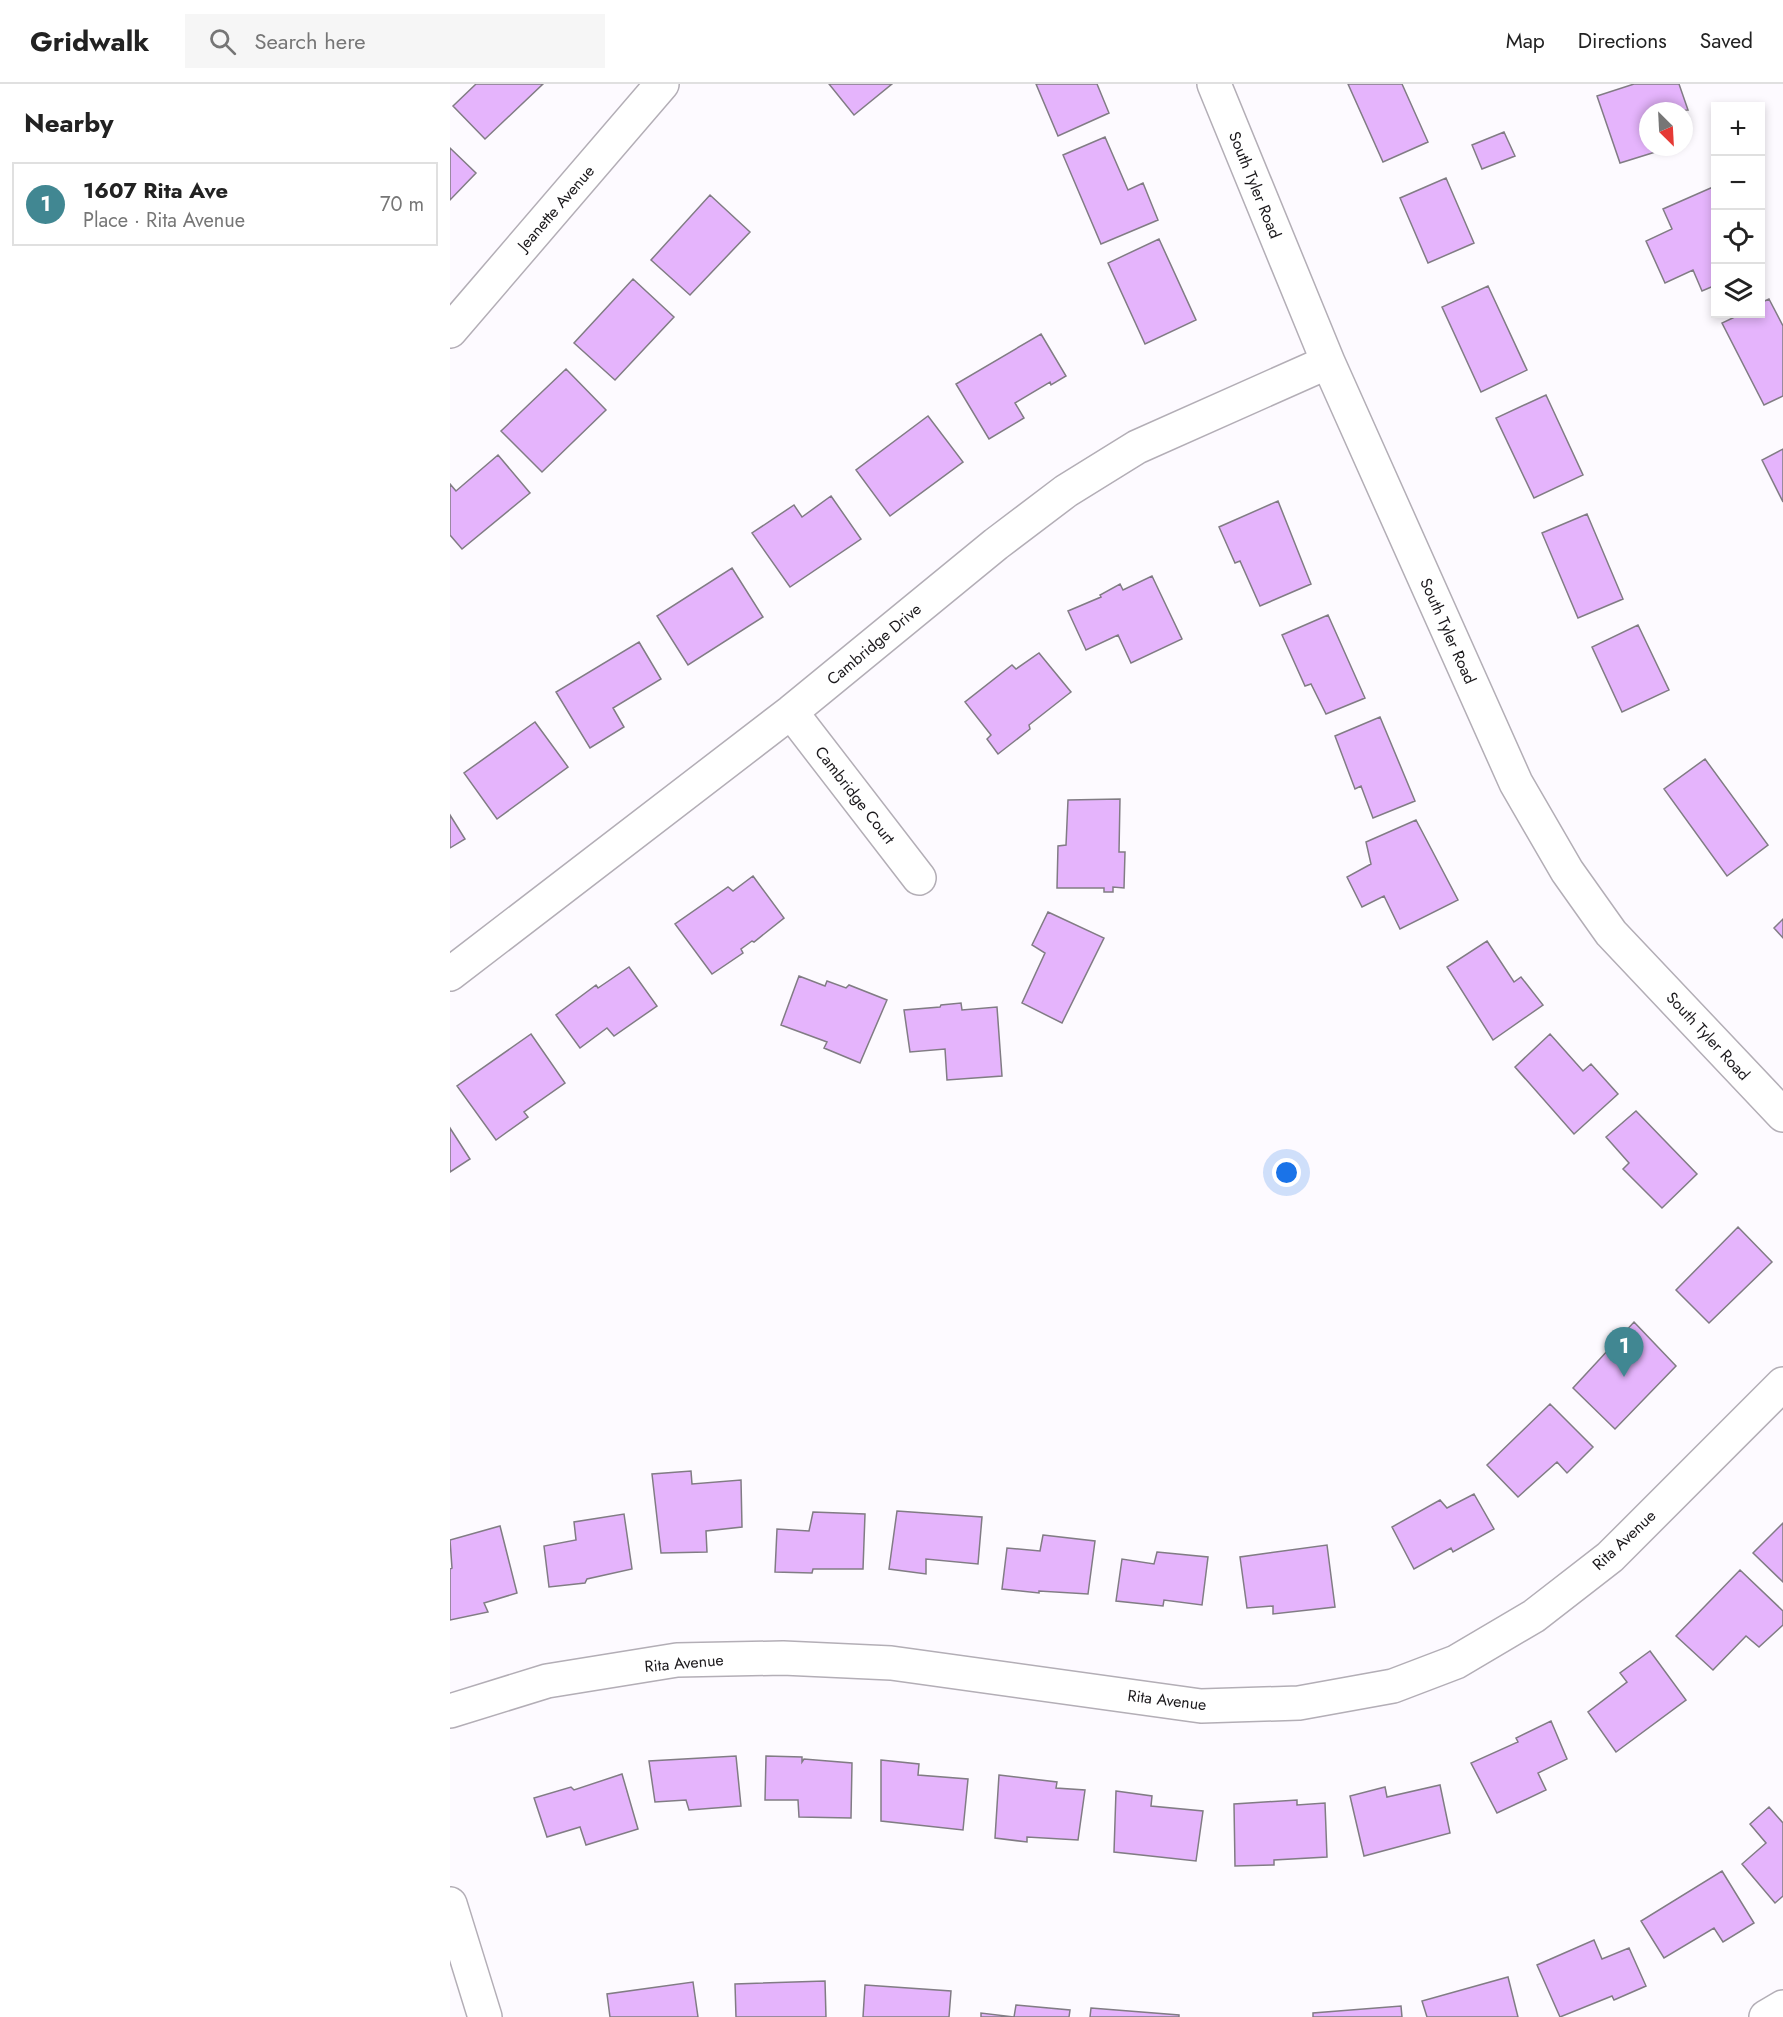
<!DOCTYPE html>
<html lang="en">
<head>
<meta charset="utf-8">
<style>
	:root { --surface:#fff; --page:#f6f6f6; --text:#222; --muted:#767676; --line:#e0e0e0; --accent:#418792 }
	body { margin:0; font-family:Jost,sans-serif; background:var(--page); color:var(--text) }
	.controls { position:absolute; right:18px; top:18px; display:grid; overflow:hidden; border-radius:0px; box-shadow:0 3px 9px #0003 }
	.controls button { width:54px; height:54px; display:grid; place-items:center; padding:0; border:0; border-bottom:2px solid var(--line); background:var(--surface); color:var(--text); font:30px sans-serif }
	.compass { position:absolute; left:1189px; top:18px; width:54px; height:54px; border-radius:50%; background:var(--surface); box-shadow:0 3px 9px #0003; rotate:156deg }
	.you { position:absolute; left:837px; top:1089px; width:21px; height:21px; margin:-15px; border:4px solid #fff; border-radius:50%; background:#1a73e8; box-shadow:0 0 0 9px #1a73e833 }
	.badge { display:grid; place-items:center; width:39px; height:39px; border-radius:50%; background:var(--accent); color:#fff; font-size:20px; font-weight:700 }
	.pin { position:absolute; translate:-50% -50px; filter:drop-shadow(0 2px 3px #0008) }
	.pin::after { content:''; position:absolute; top:32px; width:21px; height:18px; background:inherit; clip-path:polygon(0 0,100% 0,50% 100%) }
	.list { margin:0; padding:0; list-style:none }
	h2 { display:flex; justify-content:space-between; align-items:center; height:78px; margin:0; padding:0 24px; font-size:26px }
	h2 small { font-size:20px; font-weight:400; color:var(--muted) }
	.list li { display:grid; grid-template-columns:39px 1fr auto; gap:18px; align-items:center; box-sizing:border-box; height:84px; margin:0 12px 12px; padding:0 12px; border:2px solid var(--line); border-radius:0px }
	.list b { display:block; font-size:22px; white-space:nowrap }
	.list p { margin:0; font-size:20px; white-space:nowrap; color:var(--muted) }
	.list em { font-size:20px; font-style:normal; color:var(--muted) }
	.icon { flex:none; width:33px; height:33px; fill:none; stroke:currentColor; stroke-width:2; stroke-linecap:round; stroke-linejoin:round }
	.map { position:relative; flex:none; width:1333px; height:1933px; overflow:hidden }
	header { display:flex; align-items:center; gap:36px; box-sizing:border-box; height:84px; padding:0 30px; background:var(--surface); border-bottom:2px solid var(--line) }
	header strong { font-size:28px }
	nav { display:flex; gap:33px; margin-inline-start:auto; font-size:21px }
	.search { width:420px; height:54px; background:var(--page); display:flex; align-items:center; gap:15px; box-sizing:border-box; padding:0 21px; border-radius:0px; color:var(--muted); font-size:22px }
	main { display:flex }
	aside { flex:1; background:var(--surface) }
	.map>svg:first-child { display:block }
	.building { fill:#e5b4fc; stroke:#817c84; stroke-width:1.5 }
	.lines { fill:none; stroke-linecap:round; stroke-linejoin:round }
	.minor-casing { stroke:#b3aeb6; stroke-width:36 }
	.minor { stroke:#fff; stroke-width:33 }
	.labels { text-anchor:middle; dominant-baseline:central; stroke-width:6; stroke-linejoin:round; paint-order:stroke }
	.street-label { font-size:16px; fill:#1a181b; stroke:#fff }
</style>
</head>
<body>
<header>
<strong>Gridwalk</strong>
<div class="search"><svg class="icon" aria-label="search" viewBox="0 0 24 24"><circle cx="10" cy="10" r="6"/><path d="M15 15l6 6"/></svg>Search here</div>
<nav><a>Map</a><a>Directions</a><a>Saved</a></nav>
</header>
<main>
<aside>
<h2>Nearby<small></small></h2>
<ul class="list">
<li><span class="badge">1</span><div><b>1607 Rita Ave</b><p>Place · Rita Avenue</p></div><em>70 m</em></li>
</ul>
</aside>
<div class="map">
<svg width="1333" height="1933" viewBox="0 0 1333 1933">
	<rect width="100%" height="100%" fill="#fdfaff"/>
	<path class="building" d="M26,0H93L35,55L3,22Z
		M379,0H442L404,31Z
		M586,0H647L659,29L608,52Z
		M898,0H952L978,58L933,78Z
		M1184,0H1229L1238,26L1198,27V63H1214L1215,65L1170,79L1147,12Z
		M1054,48L1065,72L1032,85L1022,61Z
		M655,53L678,106L693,99L708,136L651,160L613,71Z
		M0,64L26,89L0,116Z
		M996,94L1024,159L978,179L950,114Z
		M1263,103L1266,109V201L1252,207L1243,186L1215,199L1196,157L1222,145L1213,125Z
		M260,111L300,148L240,211L201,176Z
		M709,155L746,236L695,260L658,179Z
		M183,195L224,233L165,296L124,259Z
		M1038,202L1077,286L1031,308L992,223Z
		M1319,215L1333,242V312L1314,321L1272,239L1291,230H1310V219Z
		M591,250L616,292L601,301L600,298L565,319L574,334L539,355L506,300Z
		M116,285L156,326L92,388L51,347Z
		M1096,311L1133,391L1084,414L1046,334Z
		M478,332L513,378L440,432L406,386Z
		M1333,365V418L1312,376Z
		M48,371L80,409L12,465L0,451V400L6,407Z
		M381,412L411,455L340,503L302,449L344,421L352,433Z
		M828,417L861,500L810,522L790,477L785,479L769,443Z
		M1137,430L1173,515L1128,534L1092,449Z
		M282,484L313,533L238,581L207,532Z
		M702,492L732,555L681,579L668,551L636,566L618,527L651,513L650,511L670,500L673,506Z
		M878,531L915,614L876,630L861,600L855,602L832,551Z
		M1188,541L1219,606L1172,628L1142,563Z
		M189,558L211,595L163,624L174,643L140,664L106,608Z
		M589,569L621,608L579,641L580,645L548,670L537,655L541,651L515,618L562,581L566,585Z
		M930,633L965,717L923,734L911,702L905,705L885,652Z
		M85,638L118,683L47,735L14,689Z
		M1255,675L1318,761L1277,792L1214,705Z
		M670,715L669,768H675L674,804L663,803V808H654V804H607L608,762L616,761L618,716Z
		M0,731L15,755L0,764Z
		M966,736L1008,816L950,845L934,812L912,823L897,793L921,780L916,758Z
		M303,792L334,834L304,858L302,857L291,865L293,869L262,890L225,840L278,803L283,807Z
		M598,828L654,854L612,939L572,919L595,869L582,861Z
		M1333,835V854L1324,844Z
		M1037,857L1064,898L1071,893L1093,921L1043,956L997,883Z
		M179,883L207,922L164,952L157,944L130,964L106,931L146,901L148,904Z
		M349,892L375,902L377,897L396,904L399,901L437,916L410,979L374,964L377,958L331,941Z
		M511,919L512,926L547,923L552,992L497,996L495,965L460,968L454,926L490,923L491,921Z
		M81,950L115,999L74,1028L78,1033L46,1056L7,1002Z
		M1100,950L1133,987L1141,980L1168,1010L1124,1050L1065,983Z
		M1186,1027L1247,1090L1212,1124L1173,1085L1179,1079L1156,1053Z
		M0,1044L20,1075L0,1088Z
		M1288,1143L1322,1178L1259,1239L1226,1206Z
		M1184,1238L1226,1282L1165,1345L1123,1304Z
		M1100,1320L1143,1363L1117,1389L1107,1378L1068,1413L1037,1381Z
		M241,1387L242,1400L291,1396L292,1443L256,1447L257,1468L211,1469L202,1390Z
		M1024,1410L1044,1445L1003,1468L1001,1464L964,1485L942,1443L990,1416L997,1424Z
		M447,1427L532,1433L528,1480L476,1475V1490L439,1485Z
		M363,1428L415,1430L413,1485H363L362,1489L325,1488L327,1445L359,1447Z
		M174,1430L182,1485L137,1495L135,1499L99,1503L94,1462L126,1456L124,1438Z
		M1333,1439V1498L1303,1469Z
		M50,1442L67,1509L34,1519L38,1528L0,1536V1485L2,1484L0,1456Z
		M593,1451L645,1457L638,1510L589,1507V1509L552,1505L557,1464L590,1467Z
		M877,1461L885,1523L823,1530V1522L797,1524L790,1473Z
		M707,1468L758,1473L752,1521L714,1516L713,1522L666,1517L672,1475L704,1480Z
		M1290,1486L1333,1527V1541L1309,1563L1296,1552L1263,1586L1226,1552Z
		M1200,1567L1236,1616L1166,1668L1138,1628L1177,1598L1170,1589Z
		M1101,1637L1117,1675L1088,1689L1096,1706L1047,1729L1021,1679L1068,1658L1066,1654Z
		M286,1672L291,1722L239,1726L236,1716L205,1718L199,1677Z
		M316,1672L352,1673V1678L354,1675L402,1679L401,1734L349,1733L348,1716H315Z
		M431,1676L469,1680L468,1691L518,1695L513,1746L431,1737Z
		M172,1690L188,1745L136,1761L130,1743L97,1753L84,1714L121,1703L124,1706Z
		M549,1691L607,1698L606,1704L635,1706L628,1756L577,1753V1758L545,1754Z
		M990,1701L1000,1749L914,1772L900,1712L935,1703L937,1713Z
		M666,1707L702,1712L701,1722L753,1727L746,1777L664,1768Z
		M847,1716V1721L875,1719L877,1773L824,1776V1781L785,1782L784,1720Z
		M1319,1723L1333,1739V1812L1325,1819L1292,1780L1316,1759L1300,1740Z
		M1272,1787L1304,1839L1273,1858L1264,1844L1214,1874L1191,1837Z
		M1144,1856L1152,1875L1179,1864L1196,1902L1164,1916L1162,1912L1110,1933L1087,1881Z
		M1058,1893L1068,1933H977L972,1917Z
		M375,1897L376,1933H286L285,1900Z
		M243,1898L248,1933H160L157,1910Z
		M415,1901L501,1907L499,1933H413Z
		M566,1921L620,1926L619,1933H531V1929L564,1933Z
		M951,1922L952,1933H863V1929Z
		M641,1924L729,1931V1933H640Z"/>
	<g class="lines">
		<defs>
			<path id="minor" d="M764,0L878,278L1066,699L1117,787L1161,849L1333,1031
				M0,247L212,0
				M341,628L469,794
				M0,890L341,628L546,460L616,407L687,363L878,278
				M0,1627L97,1597L227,1576L333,1574L441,1579L751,1622L849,1619L943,1602L1006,1578L1084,1532L1160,1473L1333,1300
				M0,1820L35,1933
				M1316,1933L1333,1923"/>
		</defs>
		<use href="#minor" class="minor-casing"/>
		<use href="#minor" class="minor"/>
	</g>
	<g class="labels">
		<g class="street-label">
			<text transform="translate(805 101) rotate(68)">South Tyler Road</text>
			<text transform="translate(106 124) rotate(-49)">Jeanette Avenue</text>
			<text transform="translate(998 547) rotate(66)">South Tyler Road</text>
			<text transform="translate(424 560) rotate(-40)">Cambridge Drive</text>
			<text transform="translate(405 711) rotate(52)">Cambridge Court</text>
			<text transform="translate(1258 952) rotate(47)">South Tyler Road</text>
			<text transform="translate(1174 1456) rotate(-43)">Rita Avenue</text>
			<text transform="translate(234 1579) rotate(-5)">Rita Avenue</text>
			<text transform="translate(717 1616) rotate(7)">Rita Avenue</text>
		</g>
	</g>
</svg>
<div class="controls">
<button>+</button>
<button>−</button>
<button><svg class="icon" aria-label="locate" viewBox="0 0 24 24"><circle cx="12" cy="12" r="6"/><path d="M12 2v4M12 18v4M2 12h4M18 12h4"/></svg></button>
<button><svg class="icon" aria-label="layers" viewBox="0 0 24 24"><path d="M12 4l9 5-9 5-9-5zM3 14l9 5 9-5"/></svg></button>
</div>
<svg class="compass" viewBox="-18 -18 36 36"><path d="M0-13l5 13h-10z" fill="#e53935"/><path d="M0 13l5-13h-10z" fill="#767676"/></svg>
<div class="you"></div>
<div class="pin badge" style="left:1174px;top:1293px">1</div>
</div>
</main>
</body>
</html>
